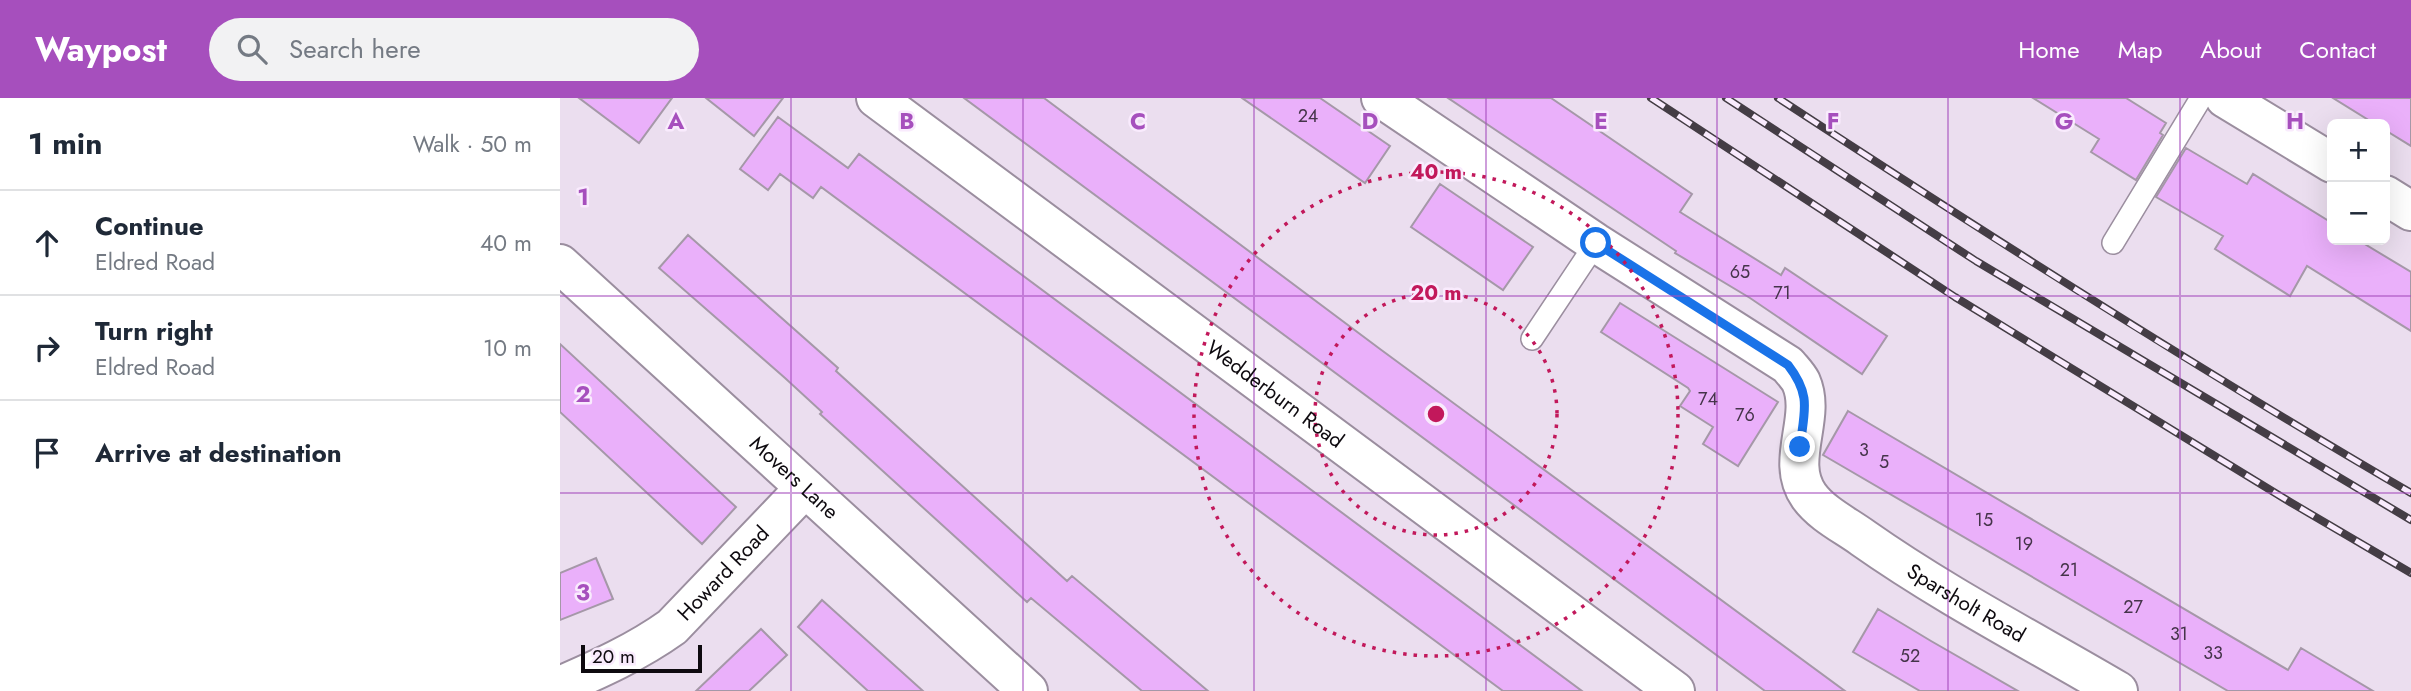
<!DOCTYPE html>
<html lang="en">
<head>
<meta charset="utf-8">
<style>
	:root { --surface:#fff; --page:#f2f2f3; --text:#1f2937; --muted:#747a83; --line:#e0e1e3; --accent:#a64fbd }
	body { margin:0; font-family:Jost,sans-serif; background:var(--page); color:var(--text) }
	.controls { position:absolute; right:21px; top:21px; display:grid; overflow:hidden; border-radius:10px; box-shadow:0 7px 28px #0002 }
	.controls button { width:63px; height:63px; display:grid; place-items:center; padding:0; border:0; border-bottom:2px solid var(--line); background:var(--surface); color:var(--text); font:35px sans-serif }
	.scale { position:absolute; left:21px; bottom:18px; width:121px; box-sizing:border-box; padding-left:7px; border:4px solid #0e0a0f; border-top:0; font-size:19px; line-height:24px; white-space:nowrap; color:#0e0a0f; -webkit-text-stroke:5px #f9ebfd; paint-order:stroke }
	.stop { position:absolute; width:21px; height:21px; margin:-16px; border:5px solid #1a73e8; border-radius:50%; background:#fff }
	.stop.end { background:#1a73e8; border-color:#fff; box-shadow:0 2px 7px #0008 }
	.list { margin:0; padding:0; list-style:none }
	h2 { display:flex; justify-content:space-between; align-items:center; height:91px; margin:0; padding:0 28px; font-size:30px }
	h2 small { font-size:23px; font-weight:400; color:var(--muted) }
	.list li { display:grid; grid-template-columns:46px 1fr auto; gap:21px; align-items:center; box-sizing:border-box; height:105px; padding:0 28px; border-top:2px solid var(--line) }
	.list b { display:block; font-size:26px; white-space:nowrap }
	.list p { margin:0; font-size:23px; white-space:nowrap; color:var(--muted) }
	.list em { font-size:23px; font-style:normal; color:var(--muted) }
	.icon { flex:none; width:38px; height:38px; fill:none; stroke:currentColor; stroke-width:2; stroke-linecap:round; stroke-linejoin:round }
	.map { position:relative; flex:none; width:1851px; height:593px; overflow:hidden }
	header { display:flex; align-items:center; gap:42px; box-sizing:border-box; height:98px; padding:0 35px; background:var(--accent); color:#fff }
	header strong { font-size:33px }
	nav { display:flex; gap:38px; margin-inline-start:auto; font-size:24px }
	.search { width:490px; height:63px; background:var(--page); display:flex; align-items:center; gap:18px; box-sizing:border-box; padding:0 24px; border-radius:38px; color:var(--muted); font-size:26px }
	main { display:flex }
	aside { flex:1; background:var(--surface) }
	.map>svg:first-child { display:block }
	.building { fill:#eab0fa; stroke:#a598a8; stroke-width:2 }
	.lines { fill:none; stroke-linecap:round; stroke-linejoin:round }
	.service-casing { stroke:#9b8e9f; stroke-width:24 }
	.minor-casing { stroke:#9b8e9f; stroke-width:42 }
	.tertiary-casing { stroke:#9b8e9f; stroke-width:42 }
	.service { stroke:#fff; stroke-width:21 }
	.minor { stroke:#fff; stroke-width:38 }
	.tertiary { stroke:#fff; stroke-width:38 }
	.rail-casing { stroke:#443d45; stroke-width:8 }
	.rail { stroke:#f9ebfd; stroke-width:5; stroke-dasharray:16; stroke-linecap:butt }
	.route { stroke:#1a73e8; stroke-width:9 }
	.grid { fill:none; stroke:#a64fbd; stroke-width:2; stroke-opacity:0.55 }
	.ring { fill:none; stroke:#c2185b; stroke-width:3.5; stroke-dasharray:3.5 7 }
	.labels { text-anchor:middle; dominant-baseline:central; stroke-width:5; stroke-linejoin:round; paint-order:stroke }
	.number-label { font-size:18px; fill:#45344a }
	.street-label { font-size:21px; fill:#0e0a0f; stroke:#f9ebfd }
	.grid-label { font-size:23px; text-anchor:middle; font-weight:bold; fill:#a64fbd; stroke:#f9ebfd; stroke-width:5; stroke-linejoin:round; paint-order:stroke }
	.centre { fill:#c2185b; stroke:#f9ebfd; stroke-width:3.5 }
	.ring-label { font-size:21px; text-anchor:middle; font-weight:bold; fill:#c2185b; stroke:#f9ebfd; stroke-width:5; stroke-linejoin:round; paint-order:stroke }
</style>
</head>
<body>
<header>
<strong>Waypost</strong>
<div class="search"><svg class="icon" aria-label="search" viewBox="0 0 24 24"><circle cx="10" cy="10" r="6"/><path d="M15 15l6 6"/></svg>Search here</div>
<nav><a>Home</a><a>Map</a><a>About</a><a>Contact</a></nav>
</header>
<main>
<aside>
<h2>1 min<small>Walk · 50 m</small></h2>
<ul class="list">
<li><svg class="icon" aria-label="ahead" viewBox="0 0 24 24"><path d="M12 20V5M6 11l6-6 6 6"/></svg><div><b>Continue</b><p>Eldred Road</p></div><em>40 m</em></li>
<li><svg class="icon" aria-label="right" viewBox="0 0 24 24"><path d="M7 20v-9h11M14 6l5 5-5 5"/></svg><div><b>Turn right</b><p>Eldred Road</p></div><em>10 m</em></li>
<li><svg class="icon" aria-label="arrive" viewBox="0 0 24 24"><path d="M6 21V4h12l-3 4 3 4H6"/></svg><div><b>Arrive at destination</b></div></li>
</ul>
</aside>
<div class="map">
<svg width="1851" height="593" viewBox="0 0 1851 593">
	<rect width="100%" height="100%" fill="#ebdeef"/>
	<path class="building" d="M19,0H112L79,45Z
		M146,0H223L194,38Z
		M404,0H484L820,251L1285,593H1205Z
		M682,0H760L830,48L805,85Z
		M888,0H991L1132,96L1120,114L1221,177L1225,170L1327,238L1302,276L1190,200L1115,155L1116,153Z
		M1473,0H1566L1606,25L1600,35L1603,37L1576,82L1531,54L1539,41Z
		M1773,0H1851V48L1825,32V26H1815Z
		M218,19L288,70L299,56L1022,593H943L261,89L253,100L220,76L208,92L180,71Z
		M1626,50L1687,86L1693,76L1772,125V142H1798L1851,174V233L1747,168L1730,198L1655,151L1663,138L1596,99Z
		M880,86L973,149L943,192L851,129Z
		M128,137L278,270L276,273L507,483L512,478L648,593H582L471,500L467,504L260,316L262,314L225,280L99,170Z
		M1060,205L1218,304L1178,368L1143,346L1153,329L1120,308L1130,293L1128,290L1041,234Z
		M0,246L176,409L142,446L0,314Z
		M1288,313L1728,572L1741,550L1813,593H1668L1263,357Z
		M36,460L53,501L0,522V475Z
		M262,502L363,593H308L238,529Z
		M1318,511L1371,543L1458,593H1360L1293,554Z
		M201,531L227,557L189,593H136Z"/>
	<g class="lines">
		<defs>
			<path id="service" d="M1553,145L1641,0
				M972,241L1036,145"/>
			<g id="minor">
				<path id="s1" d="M316,0L1115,593"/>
				<path id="s2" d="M821,0L1036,145L1228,267C1232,272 1238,278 1241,284C1257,320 1224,363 1249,398C1262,416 1285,427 1303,440C1384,497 1473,543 1558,593"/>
				<path d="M1665,0L1772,65"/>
				<path d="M1825,97L1851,113"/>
				<path id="s3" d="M0,588C39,571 77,554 112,529L245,390"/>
			</g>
			<g id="tertiary">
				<path id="s4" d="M0,166L468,593"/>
			</g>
		</defs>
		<use href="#service" class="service-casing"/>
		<use href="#minor" class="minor-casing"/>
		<use href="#tertiary" class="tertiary-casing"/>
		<use href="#service" class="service"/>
		<use href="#minor" class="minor"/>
		<use href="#tertiary" class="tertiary"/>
		<defs>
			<path id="rail" d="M1091,0L1395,199L1730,404L1851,475
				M1166,0L1416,163L1851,422
				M1218,0C1426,136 1636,270 1851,395"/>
		</defs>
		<use href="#rail" class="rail-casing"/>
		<use href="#rail" class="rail"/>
	</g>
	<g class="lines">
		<path class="route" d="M1036,145L1228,267C1252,298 1244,313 1240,349"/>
	</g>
	<path class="grid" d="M231,0V593M463,0V593M694,0V593M926,0V593M1157,0V593M1388,0V593M1620,0V593M0,198H1851M0,395H1851"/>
	<g class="ring">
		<circle cx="876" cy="316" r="121"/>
		<circle cx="876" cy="316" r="242"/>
	</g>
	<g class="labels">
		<g class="number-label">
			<text x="748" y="18">24</text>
			<text x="1180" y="174">65</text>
			<text x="1222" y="195">71</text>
			<text x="1148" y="301">74</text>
			<text x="1185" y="317">76</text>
			<text x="1304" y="352">3</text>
			<text x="1324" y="364">5</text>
			<text x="1424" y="422">15</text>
			<text x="1464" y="446">19</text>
			<text x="1509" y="472">21</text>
			<text x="1573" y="509">27</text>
			<text x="1619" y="536">31</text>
			<text x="1653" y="555">33</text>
			<text x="1350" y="558">52</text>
		</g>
		<g class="street-label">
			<text stroke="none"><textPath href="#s1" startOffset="497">Wedderburn Road</textPath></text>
			<text stroke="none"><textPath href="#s4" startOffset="317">Movers Lane</textPath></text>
			<text stroke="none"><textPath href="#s3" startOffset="201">Howard Road</textPath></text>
			<text stroke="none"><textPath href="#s2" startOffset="816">Sparsholt Road</textPath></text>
		</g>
	</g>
	<g class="grid-label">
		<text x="116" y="31">A</text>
		<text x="347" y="31">B</text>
		<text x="578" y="31">C</text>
		<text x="810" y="31">D</text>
		<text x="1041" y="31">E</text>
		<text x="1273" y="31">F</text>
		<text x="1504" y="31">G</text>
		<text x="1735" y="31">H</text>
		<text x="23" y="107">1</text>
		<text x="23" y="304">2</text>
		<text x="23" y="502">3</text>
	</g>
	<circle cx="876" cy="316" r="10" class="centre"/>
	<g class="ring-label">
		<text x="876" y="81">40 m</text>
		<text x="876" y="202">20 m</text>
	</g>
</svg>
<div class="controls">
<button>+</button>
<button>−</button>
</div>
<div class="scale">20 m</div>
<div class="stop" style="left:1036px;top:145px"></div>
<div class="stop end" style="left:1240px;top:349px"></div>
</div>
</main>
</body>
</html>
